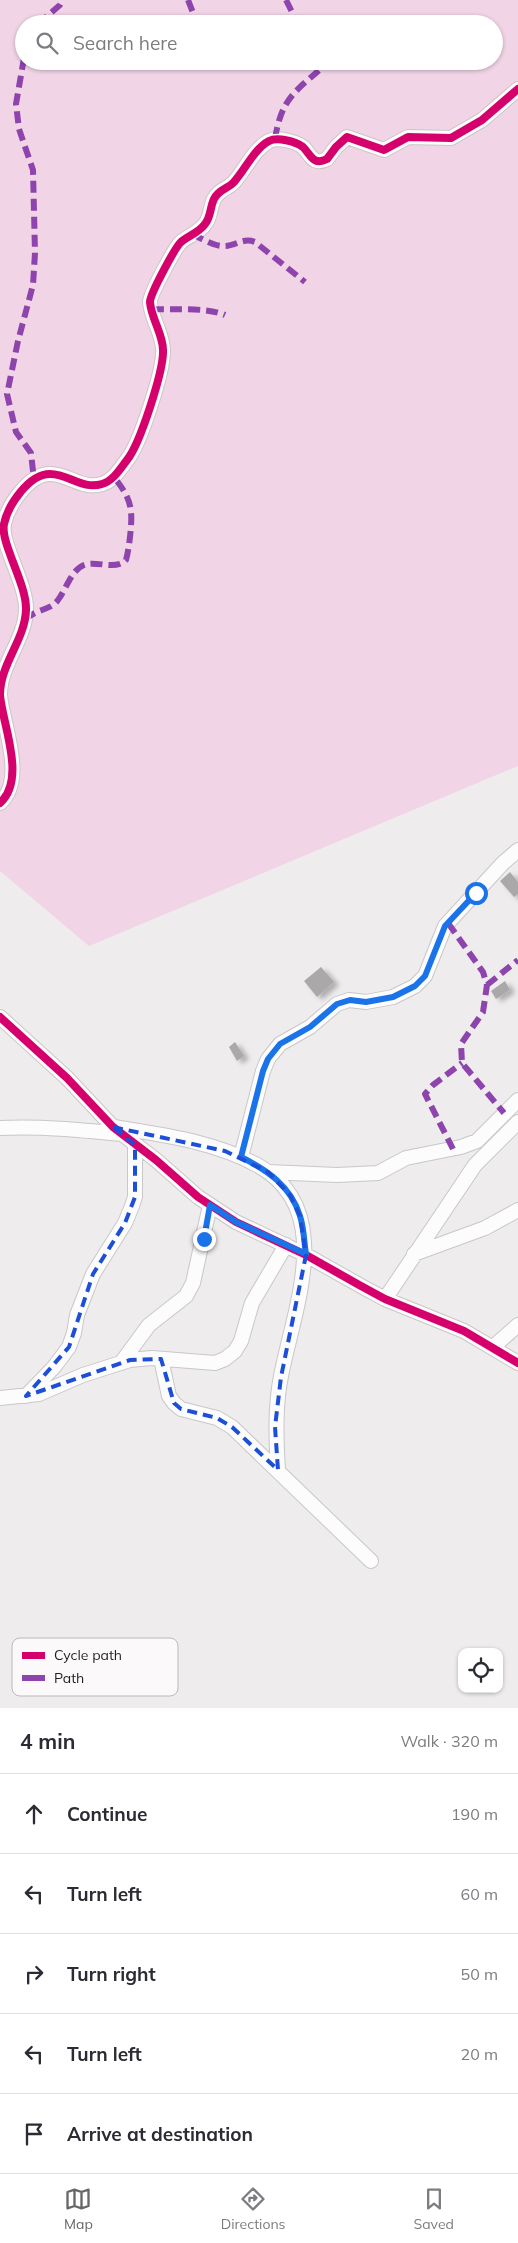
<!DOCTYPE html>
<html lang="en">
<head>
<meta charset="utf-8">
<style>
	:root { --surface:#fff; --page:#f2f2f3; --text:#2b2b33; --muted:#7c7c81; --line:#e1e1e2; --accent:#686768 }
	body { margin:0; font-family:Mulish,sans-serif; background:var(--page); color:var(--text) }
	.controls { position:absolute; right:15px; bottom:15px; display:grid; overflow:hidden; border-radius:10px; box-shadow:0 1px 4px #0004 }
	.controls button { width:45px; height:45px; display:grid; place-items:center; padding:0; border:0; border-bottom:1px solid var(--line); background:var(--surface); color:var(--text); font:25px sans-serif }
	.stop { position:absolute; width:15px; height:15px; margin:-11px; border:4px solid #1a73e8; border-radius:50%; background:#fff }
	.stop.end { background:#1a73e8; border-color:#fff; box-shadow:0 1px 5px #0008 }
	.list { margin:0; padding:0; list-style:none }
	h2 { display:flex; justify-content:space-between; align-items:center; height:65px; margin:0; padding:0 20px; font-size:21px }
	h2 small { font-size:16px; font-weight:400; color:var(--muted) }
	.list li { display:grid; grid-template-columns:32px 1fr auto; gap:15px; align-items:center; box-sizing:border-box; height:80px; padding:0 20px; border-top:1px solid var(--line) }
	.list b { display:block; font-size:19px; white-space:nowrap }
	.list em { font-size:16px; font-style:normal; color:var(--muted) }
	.icon { flex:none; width:28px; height:28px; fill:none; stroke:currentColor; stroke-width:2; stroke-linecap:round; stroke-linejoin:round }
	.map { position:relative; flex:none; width:518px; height:1708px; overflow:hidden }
	.search { position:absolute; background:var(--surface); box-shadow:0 1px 4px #0004; left:15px; right:15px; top:15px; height:55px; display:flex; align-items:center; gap:12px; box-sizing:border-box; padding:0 18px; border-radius:28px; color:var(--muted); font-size:19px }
	.sheet { height:465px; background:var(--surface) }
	nav { display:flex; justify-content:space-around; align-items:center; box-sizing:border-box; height:70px; border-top:1px solid var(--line); background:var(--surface); font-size:14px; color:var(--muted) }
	nav a { display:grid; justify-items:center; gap:2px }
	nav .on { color:var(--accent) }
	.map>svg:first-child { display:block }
	.green { fill:#f1d4e6; fill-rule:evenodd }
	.building { fill:#aaa8a9; filter:url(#shadow) }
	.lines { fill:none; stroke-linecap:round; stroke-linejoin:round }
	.minor-casing { stroke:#c9c7c8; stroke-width:16 }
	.minor { stroke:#fcfcfc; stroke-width:14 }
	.quiet { stroke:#8e44ad; stroke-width:6; stroke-dasharray:12 6; stroke-linecap:butt }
	.cycleway-casing { stroke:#fcf9fb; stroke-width:11 }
	.cycleway { stroke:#d6006c; stroke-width:8 }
	.route { stroke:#1a73e8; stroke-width:6 }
	.marked { fill:none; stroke:#1d4ed8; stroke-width:4; stroke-dasharray:10 6; stroke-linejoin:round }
	.key { fill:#fcf9fb; stroke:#bab8b9; stroke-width:1 }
	.key-label { font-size:14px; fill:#201f20 }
</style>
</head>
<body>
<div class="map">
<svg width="518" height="1708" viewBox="0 0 518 1708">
	<defs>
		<filter id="shadow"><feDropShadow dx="5" dy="3" stdDeviation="2.5" flood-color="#0004"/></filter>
	</defs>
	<rect width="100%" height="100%" fill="#eeeced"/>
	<path class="green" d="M0,0H518V766L89,946L0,871ZM24,24H494V61H24Z"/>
	<path class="building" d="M510,872L518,882V894L514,897L500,881Z
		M321,967L334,982L317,997L304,981Z
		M505,981L510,990L496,999L491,991Z
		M235,1042L244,1056L237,1061L229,1047Z"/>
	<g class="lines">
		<defs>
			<path id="minor" d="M0,803C27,779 2,723 0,695C0,664 25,640 26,610C27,584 0,543 4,524C8,505 29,474 50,474C69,474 82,490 102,484C113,481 120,469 127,460C140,444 164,370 163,350C163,334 151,318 150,302C150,294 174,250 180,243C187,236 199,233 205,224C211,217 210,207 214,199C219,189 228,189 234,182C245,170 254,149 269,141C277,137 295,141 303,147C311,155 313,166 327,159L336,147L347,137L384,150L408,137L451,138L482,120L518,89
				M0,1017L67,1078L113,1127L156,1160L198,1197L236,1222L306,1255L361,1286L385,1299L464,1331L518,1363
				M114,1127C162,1135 213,1141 257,1165C337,1208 294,1308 281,1376C275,1407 276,1438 278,1470
				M0,1128C41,1126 81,1130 122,1134
				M241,1157L263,1071L268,1059L280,1044L310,1027L337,1004L349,1000L366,1002L393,997L415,986L425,976L445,926L503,863L518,850
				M268,1172L337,1175L378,1173L406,1158L461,1147L477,1141L518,1100
				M414,1254L485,1228L518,1210
				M385,1299L475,1165L518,1122
				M493,1347L518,1325
				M161,1359L169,1396L174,1403L181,1409L217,1418L232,1427L371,1561
				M121,1363L149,1325L186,1296L193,1283L210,1205
				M26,1396L54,1367L69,1347L74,1333L77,1315L93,1274L125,1223L132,1206L135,1197V1145
				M0,1398L39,1394L83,1375L130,1360L152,1358L215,1363L225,1359L235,1351L241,1341L252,1303L286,1245"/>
		</defs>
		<use href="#minor" class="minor-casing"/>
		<use href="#minor" class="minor"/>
		<path class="quiet" d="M188,0L197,23
			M286,0L298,24
			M38,24L60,5L63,0
			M24,58L16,104L19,129L33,170L35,253L33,285L18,341L7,394L16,432L31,453L34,480
			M275,139C282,94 299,90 329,61
			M192,234C201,238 213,246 223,246C235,247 242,237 255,242L305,282
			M152,309C174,310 207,307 225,315
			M25,620C37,608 50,611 58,600C66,590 71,570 84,565C97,560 115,571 126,560C128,553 129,545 130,537C133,509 132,499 113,476
			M448,923L483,972L487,985L483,1012L461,1044L462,1063L504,1113
			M487,985L518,960
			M453,1149L425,1094L433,1085L462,1063"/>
		<defs>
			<path id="cycleway" d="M0,803C27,779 2,723 0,695C0,664 25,640 26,610C27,584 0,543 4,524C8,505 29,474 50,474C69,474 82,490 102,484C113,481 120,469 127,460C140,444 164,370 163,350C163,334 151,318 150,302C150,294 174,250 180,243C187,236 199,233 205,224C211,217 210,207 214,199C219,189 228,189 234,182C245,170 254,149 269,141C277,137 295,141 303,147C311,155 313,166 327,159L336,147L347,137L384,150L408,137L451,138L482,120L518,89
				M0,1017L67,1078L113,1127L156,1160L198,1197L236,1222L306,1255L361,1286L385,1299L464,1331L518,1363"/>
		</defs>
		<use href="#cycleway" class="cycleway-casing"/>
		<use href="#cycleway" class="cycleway"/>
	</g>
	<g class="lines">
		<path class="route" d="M204,1239L210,1205L236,1222L306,1254C304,1242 304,1228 300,1216C291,1186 267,1170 241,1157L263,1071L268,1059L280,1044L310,1027L337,1004L350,1000L366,1002L393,997L415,986L425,976L445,926L476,893"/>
	</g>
	<path class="marked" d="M113,1127L225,1151L268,1172L290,1195L300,1216L306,1255L281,1377L275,1427L278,1470L232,1427L217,1418L181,1409L174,1403L161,1359L130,1360L26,1396L69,1347L93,1274L125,1223L135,1197V1145Z"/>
	<rect x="12" y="1638" width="166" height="58" rx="8" class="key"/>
	<rect x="22" y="1652" width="23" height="7" fill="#d6006c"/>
	<rect x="22" y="1675" width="23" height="6" fill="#8e44ad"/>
	<g class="key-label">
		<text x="54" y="1660">Cycle path</text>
		<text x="54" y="1683">Path</text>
	</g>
</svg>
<div class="controls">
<button><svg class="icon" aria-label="locate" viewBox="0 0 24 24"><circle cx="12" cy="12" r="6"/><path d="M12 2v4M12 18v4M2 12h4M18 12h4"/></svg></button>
</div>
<div class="stop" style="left:476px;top:893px"></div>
<div class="stop end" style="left:204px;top:1239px"></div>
<div class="search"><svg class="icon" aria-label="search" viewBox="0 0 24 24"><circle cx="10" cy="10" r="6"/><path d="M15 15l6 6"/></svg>Search here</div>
</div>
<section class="sheet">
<h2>4 min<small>Walk · 320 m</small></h2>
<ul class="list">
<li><svg class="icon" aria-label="ahead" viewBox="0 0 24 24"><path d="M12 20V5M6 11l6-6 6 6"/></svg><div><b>Continue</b></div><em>190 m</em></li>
<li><svg class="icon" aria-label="left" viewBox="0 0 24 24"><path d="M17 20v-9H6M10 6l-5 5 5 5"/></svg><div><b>Turn left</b></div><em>60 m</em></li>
<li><svg class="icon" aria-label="right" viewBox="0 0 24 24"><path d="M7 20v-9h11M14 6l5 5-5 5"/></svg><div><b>Turn right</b></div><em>50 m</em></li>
<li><svg class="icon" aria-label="left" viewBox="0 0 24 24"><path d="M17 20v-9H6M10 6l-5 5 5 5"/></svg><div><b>Turn left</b></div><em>20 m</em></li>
<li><svg class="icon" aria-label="arrive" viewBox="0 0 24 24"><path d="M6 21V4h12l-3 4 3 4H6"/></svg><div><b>Arrive at destination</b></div></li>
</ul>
</section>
<nav>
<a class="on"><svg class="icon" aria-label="map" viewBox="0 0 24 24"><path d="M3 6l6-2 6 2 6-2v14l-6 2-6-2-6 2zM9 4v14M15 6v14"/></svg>Map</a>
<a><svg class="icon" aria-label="directions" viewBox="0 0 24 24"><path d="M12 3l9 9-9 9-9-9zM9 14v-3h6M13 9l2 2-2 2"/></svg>Directions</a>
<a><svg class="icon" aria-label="saved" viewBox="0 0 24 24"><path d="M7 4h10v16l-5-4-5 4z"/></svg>Saved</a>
</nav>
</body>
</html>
